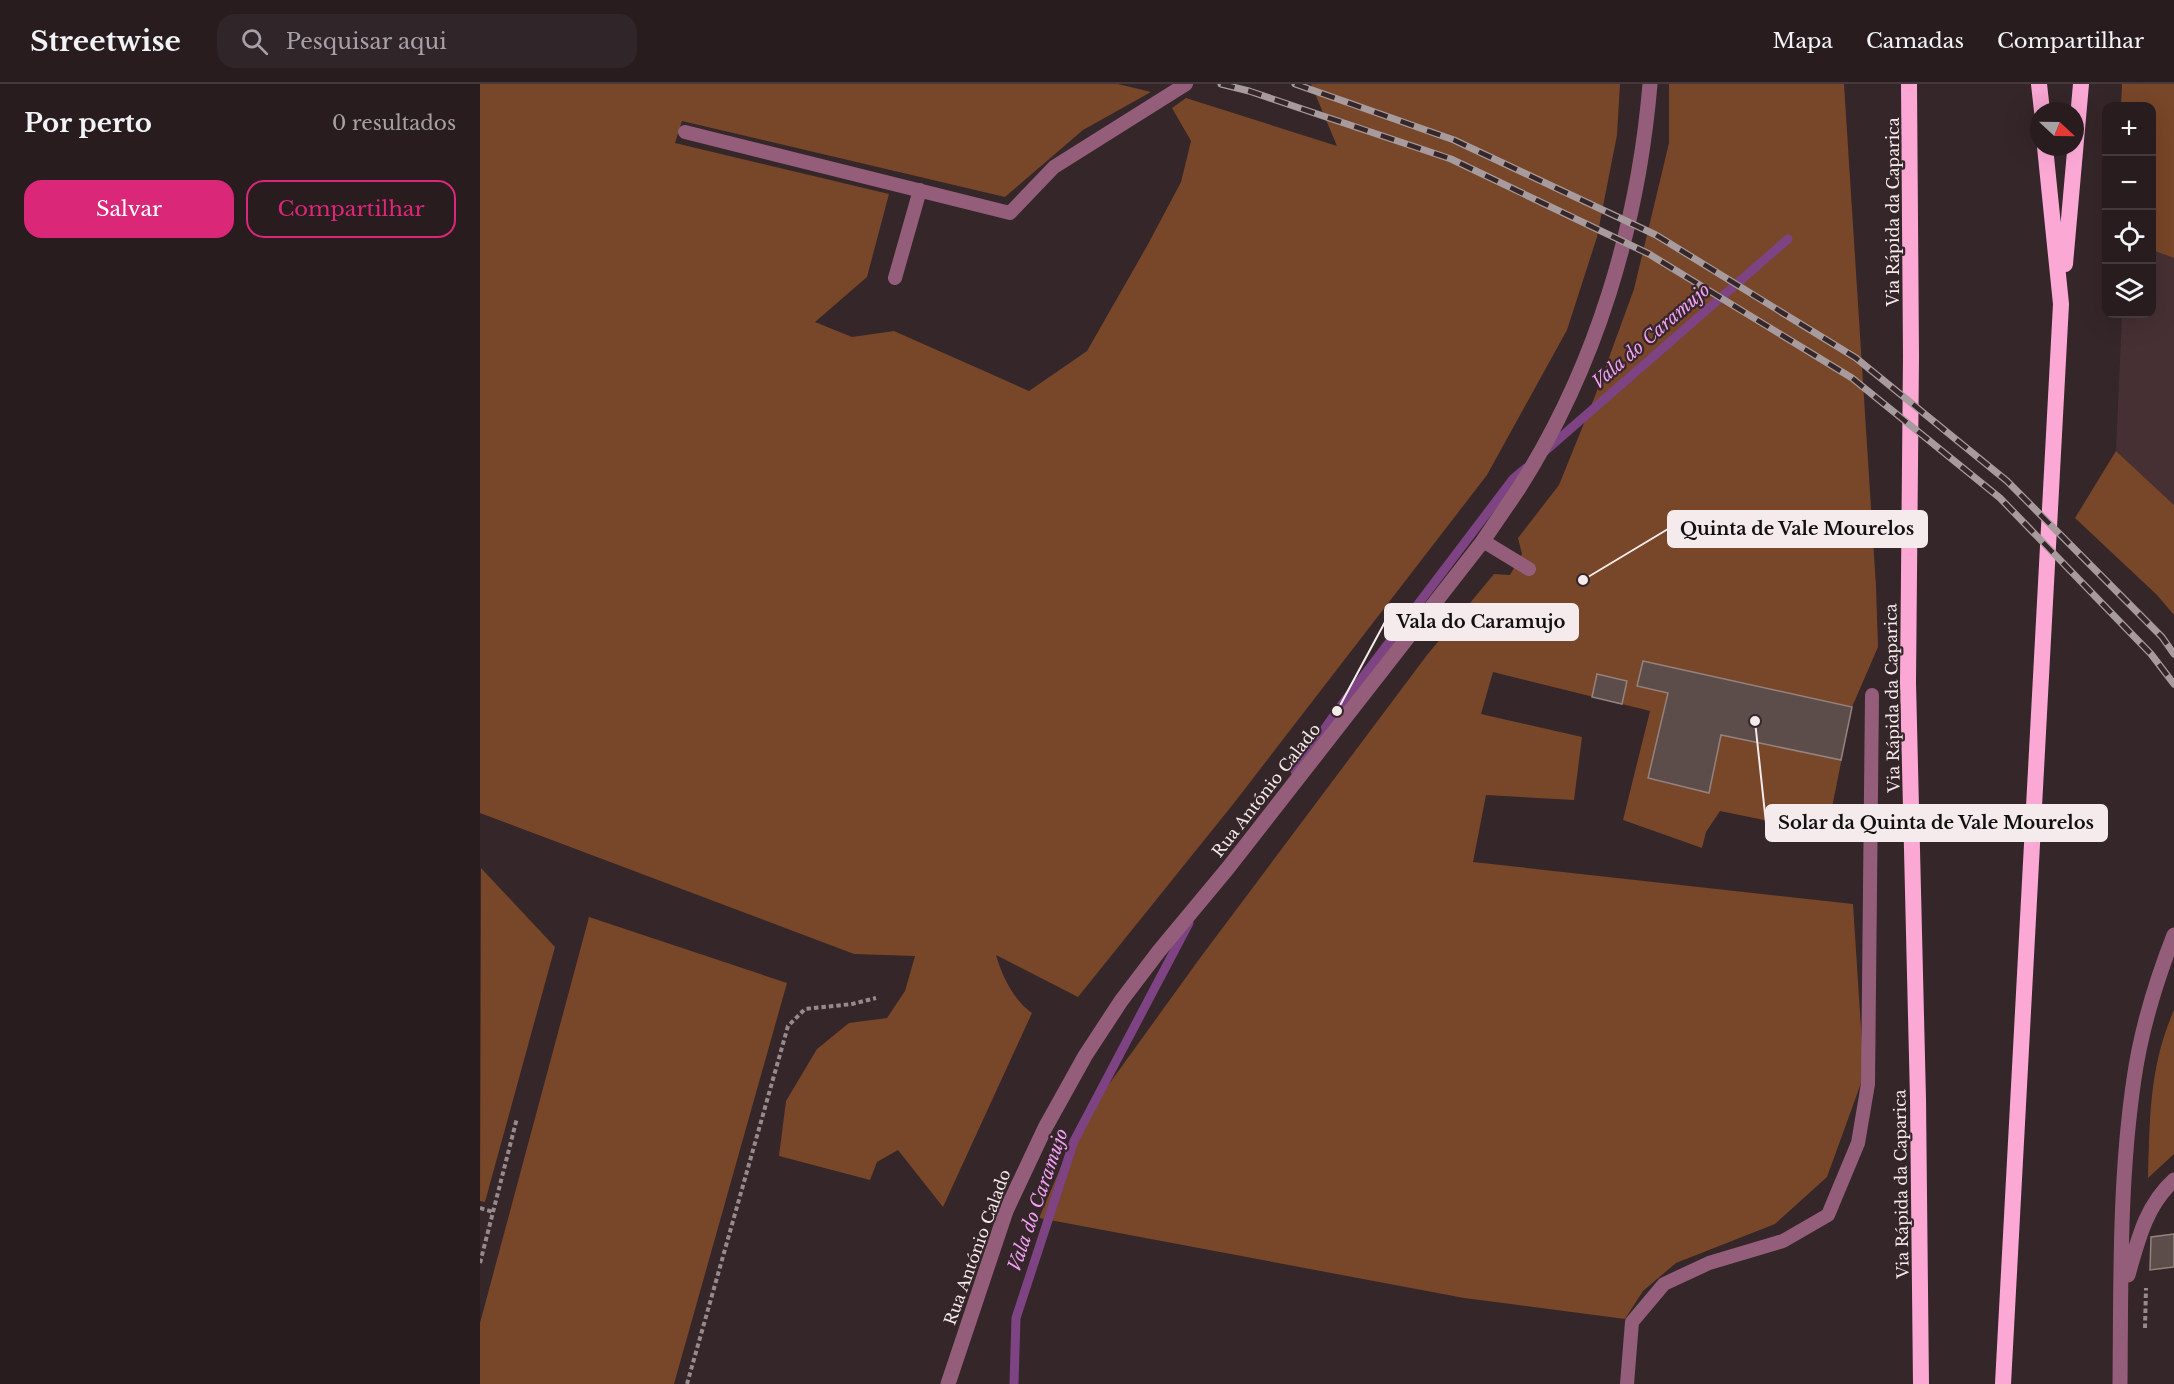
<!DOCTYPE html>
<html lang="pt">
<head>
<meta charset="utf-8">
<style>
	:root { --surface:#281c1f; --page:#302528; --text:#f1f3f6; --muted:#a5a1a4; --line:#443a3d; --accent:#db2777 }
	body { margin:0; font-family:"Libre Baskerville",serif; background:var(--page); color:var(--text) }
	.controls { position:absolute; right:18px; top:18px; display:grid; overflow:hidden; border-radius:12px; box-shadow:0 6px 24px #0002 }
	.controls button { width:54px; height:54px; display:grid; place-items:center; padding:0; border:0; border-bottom:2px solid var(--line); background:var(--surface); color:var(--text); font:30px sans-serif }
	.compass { position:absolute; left:1550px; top:18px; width:54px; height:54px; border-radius:50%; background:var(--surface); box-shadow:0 6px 24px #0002; rotate:112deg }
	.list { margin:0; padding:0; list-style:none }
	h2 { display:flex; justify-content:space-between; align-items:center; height:78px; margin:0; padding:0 24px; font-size:26px }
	h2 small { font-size:20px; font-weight:400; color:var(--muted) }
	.actions { display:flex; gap:12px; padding:18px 24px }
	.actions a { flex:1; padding:14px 0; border:2px solid var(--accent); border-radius:18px; text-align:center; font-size:21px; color:var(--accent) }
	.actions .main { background:var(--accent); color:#fff }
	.icon { flex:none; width:33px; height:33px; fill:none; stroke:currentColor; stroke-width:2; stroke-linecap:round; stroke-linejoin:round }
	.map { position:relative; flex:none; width:1694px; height:1300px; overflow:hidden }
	header { display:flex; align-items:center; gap:36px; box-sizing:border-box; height:84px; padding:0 30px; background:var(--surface); border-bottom:2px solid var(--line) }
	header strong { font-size:28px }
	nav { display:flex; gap:33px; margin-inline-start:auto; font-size:21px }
	.search { width:420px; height:54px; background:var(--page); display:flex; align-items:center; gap:15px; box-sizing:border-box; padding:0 21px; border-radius:18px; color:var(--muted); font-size:22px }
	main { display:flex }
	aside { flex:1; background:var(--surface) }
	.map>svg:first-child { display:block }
	.built { fill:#463034 }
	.green { fill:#784628 }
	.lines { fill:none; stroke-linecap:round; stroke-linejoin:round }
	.stream { stroke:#7e4382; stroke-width:9 }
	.building { fill:#5d4d4a; stroke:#94827f; stroke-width:1.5 }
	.path { stroke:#978a8c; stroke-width:4; stroke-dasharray:4.5 3; stroke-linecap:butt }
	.service { stroke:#945e7b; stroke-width:14 }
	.minor { stroke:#945e7b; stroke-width:15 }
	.tertiary { stroke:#945e7b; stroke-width:15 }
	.trunk { stroke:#fba8d5; stroke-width:16 }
	.rail-casing { stroke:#a79b9d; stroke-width:7 }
	.rail { stroke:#352629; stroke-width:4.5; stroke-dasharray:14; stroke-linecap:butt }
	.labels { text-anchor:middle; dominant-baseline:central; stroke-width:4.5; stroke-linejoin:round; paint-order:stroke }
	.street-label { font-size:16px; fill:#f5ebec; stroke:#352629 }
	.water-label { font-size:18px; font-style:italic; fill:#f29ff6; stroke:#352629 }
	.leader { fill:none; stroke:#f5ebec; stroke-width:2 }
	.callout-dot { fill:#f5ebec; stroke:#352629; stroke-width:2 }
	.callout { fill:#f5ebec; stroke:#f5ebec; stroke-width:2 }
	.callout-label { font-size:18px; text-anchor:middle; font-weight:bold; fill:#111 }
</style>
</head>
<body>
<header>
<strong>Streetwise</strong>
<div class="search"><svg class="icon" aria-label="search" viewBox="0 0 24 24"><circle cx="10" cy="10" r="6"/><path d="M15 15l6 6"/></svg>Pesquisar aqui</div>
<nav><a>Mapa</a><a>Camadas</a><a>Compartilhar</a></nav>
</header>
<main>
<aside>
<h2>Por perto<small>0 resultados</small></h2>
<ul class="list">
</ul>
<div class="actions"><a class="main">Salvar</a><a>Compartilhar</a></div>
</aside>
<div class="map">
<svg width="1694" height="1300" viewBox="0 0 1694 1300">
	<rect width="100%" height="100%" fill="#352629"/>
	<path class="built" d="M1672,166L1694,174V421L1636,367L1642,230H1672Z"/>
	<path class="green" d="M0,0H638L671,8L603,46L525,113L202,37L195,59L409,110L387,193L335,238L372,253L414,247L549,307L607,267L667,162L701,98L711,57L692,24L706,14L857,62L831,0H1140L1137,51L1117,153L1087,246L1007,391L754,719L598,913L516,871C523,894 533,915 552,929L463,1123L418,1066L397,1078L390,1096L299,1072L306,1017L337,965L369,939L407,934L425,907L435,872L374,870L0,729Z
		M1189,0H1364L1396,502L1398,563L1372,623L1347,749L1240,727L1226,748L1222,764L1143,736L1170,627L1013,588L1001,630L1102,653L1094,716L1006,711L993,778L1373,820L1384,991L1347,1093L1295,1140L1196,1179L1163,1207L1145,1235L984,1214L559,1134L598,1043L720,874L947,571L1014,490L1030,491L1042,470L1038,454L1079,401L1115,312L1154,205L1189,59Z
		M1642,0H1694V174L1672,166V22H1641Z
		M1636,367L1694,421V531L1677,511L1595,434Z
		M1,784L75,863L5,1118L0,1117Z
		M109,833L307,899L194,1300H0V1239Z
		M1694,926V1070L1668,1094C1670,1033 1669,983 1694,926Z"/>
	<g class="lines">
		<path class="stream" d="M1065,367L1308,155
			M815,687L857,627L1033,395L1046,384
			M534,1300L536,1234L594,1057L709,839"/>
	</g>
	<path class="building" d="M1163,577L1372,623L1361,676L1241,651L1229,709L1168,694L1188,609L1157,602Z
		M1117,590L1147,597L1142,620L1112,613Z
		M1694,1150V1183L1670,1186L1671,1153Z"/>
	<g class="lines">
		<path class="path" d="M0,1124L13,1128
			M0,1179L37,1034
			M1665,1244L1666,1204
			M207,1300L308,942L325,925L372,920L396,914"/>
		<path class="service" d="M205,48L530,129L574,83L706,0
			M415,194L440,106
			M1003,457L1049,485
			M1147,1300L1152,1238L1184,1200L1229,1179L1303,1157L1348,1131L1378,1059L1388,1000L1392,611"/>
		<path class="minor" d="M1648,1191C1658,1156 1666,1121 1694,1096
			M1640,1300C1641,1199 1639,1096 1654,995C1661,946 1676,897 1694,851"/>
		<path class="tertiary" d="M468,1300L526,1127L565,1044L605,972L641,917L679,867L748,784L1003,457C1015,439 1027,422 1039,404C1116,283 1158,142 1170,0"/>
		<path class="trunk" d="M1429,0L1431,272L1428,599L1438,1015L1441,1300
			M1559,0L1562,27
			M1585,180L1601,0
			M1523,1300L1581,220L1565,63"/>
		<defs>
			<path id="rail" d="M741,0L769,7L971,75L1169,170L1372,294L1520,414L1671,570L1694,600
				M815,0L974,56L1176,151L1376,274L1527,397L1682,553L1694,570"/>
		</defs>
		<use href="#rail" class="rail-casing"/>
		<use href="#rail" class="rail"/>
	</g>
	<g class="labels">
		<g class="street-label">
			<text transform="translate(1413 128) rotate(-90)">Via Rápida da Caparica</text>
			<text transform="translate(1412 614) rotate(-91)">Via Rápida da Caparica</text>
			<text transform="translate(786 706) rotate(-52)">Rua António Calado</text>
			<text transform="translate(1421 1100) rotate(-91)">Via Rápida da Caparica</text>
			<text transform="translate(497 1163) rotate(-70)">Rua António Calado</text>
		</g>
		<g class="water-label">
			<text transform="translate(1171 252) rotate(-41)">Vala do Caramujo</text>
			<text transform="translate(558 1116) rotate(-71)">Vala do Caramujo</text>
		</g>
	</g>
	<path class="leader" d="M1103 496L1188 445M857 627L905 538M1275 637L1286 739"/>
	<g class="callout-dot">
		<circle cx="1103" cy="496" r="6"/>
		<circle cx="857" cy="627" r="6"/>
		<circle cx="1275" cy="637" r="6"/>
	</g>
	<g class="callout">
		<rect x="1188" y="427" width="259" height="36" rx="6"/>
		<rect x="905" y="520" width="193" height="36" rx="6"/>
		<rect x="1286" y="721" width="341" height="36" rx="6"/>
	</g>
	<g class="callout-label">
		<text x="1317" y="451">Quinta de Vale Mourelos</text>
		<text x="1001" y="544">Vala do Caramujo</text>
		<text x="1456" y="745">Solar da Quinta de Vale Mourelos</text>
	</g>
</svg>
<div class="controls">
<button>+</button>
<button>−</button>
<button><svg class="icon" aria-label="locate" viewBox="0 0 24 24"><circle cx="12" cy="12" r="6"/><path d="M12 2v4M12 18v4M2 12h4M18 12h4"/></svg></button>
<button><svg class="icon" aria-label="layers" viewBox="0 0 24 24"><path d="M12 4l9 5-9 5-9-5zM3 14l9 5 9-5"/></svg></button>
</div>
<svg class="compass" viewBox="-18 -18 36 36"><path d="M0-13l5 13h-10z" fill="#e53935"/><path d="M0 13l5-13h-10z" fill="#a5a1a4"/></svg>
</div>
</main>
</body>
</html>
